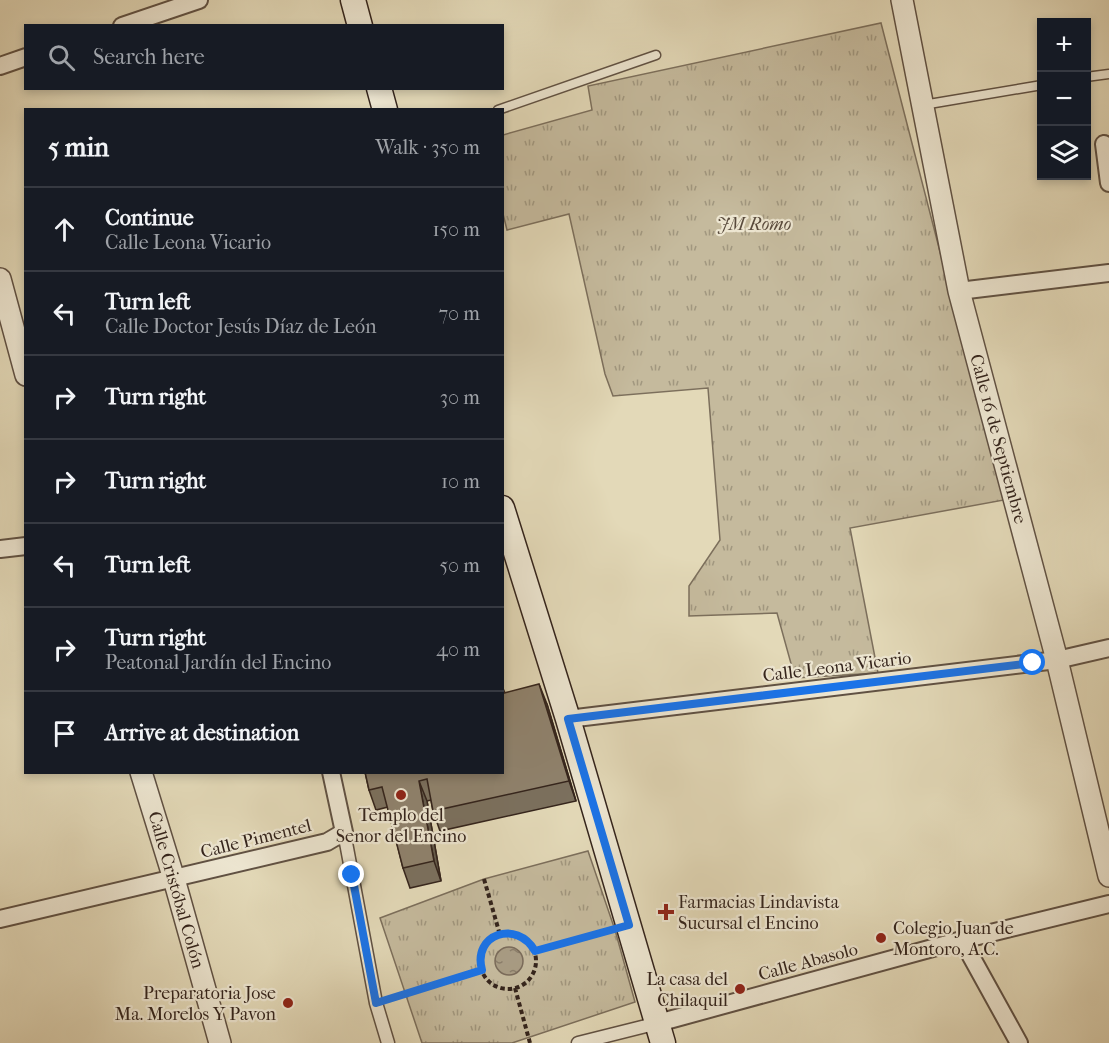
<!DOCTYPE html>
<html lang="en">
<head>
<meta charset="utf-8">
<style>
	:root { --surface:#171b24; --page:#242831; --text:#f1f3f6; --muted:#9ea1a6; --line:#363941 }
	body { margin:0; font-family:"IM FELL French Canon",serif; background:var(--page); color:var(--text) }
	.controls { position:absolute; right:18px; top:18px; display:grid; overflow:hidden; border-radius:0px; box-shadow:0 3px 9px #0003 }
	.controls button { width:54px; height:54px; display:grid; place-items:center; padding:0; border:0; border-bottom:2px solid var(--line); background:var(--surface); color:var(--text); font:30px sans-serif }
	.stop { position:absolute; width:18px; height:18px; margin:-14px; border:4px solid #1a73e8; border-radius:50%; background:#fff }
	.stop.end { background:#1a73e8; border-color:#fff; box-shadow:0 2px 6px #0008 }
	.list { margin:0; padding:0; list-style:none }
	h2 { display:flex; justify-content:space-between; align-items:center; height:78px; margin:0; padding:0 24px; font-size:26px }
	h2 small { font-size:20px; font-weight:400; color:var(--muted) }
	.list li { display:grid; grid-template-columns:39px 1fr auto; gap:18px; align-items:center; box-sizing:border-box; height:84px; padding:0 24px; border-top:2px solid var(--line) }
	.list b { display:block; font-size:22px; white-space:nowrap }
	.list p { margin:0; font-size:20px; white-space:nowrap; color:var(--muted) }
	.list em { font-size:20px; font-style:normal; color:var(--muted) }
	.icon { flex:none; width:33px; height:33px; fill:none; stroke:currentColor; stroke-width:2; stroke-linecap:round; stroke-linejoin:round }
	.map { position:relative; flex:none; width:1109px; height:1043px; overflow:hidden }
	.search { position:absolute; background:var(--surface); box-shadow:0 3px 9px #0003; left:24px; top:24px; width:480px; height:66px; display:flex; align-items:center; gap:15px; box-sizing:border-box; padding:0 21px; border-radius:0px; color:var(--muted); font-size:22px }
	.panel { position:absolute; background:var(--surface); box-shadow:0 3px 9px #0003; left:24px; top:108px; width:480px; height:666px; border-radius:0px }
	.map>svg:first-child { display:block }
	.park { fill:url(#park-tufts); stroke:#7c6f5c; stroke-width:1.5 }
	.water { fill:url(#water-ripples); stroke:#7a6b5a; stroke-width:1.5 }
	.lines { fill:none; stroke-linecap:round; stroke-linejoin:round }
	.service-casing { stroke:#605143; stroke-width:11 }
	.pedestrian-casing { stroke:#605143; stroke-width:15 }
	.minor-casing { stroke:#605143; stroke-width:20 }
	.tertiary-casing { stroke:#605143; stroke-width:24 }
	.secondary-casing { stroke:#34241c; stroke-width:27 }
	.path { stroke:#34241c; stroke-width:4; stroke-dasharray:4.5 3; stroke-linecap:butt }
	.service { stroke:#ede6d1; stroke-width:8 }
	.pedestrian { stroke:#ede6d1; stroke-width:12 }
	.minor { stroke:#ede6d1; stroke-width:16 }
	.tertiary { stroke:#ede6d1; stroke-width:21 }
	.secondary { stroke:#ede6d1; stroke-width:24 }
	.wall { fill:#7b705e; stroke:#34241c; stroke-width:1.5 }
	.shaded-wall { fill:#645b4c; stroke:#34241c; stroke-width:1.5 }
	.building { fill:#8f826d; stroke:#34241c; stroke-width:1.5 }
	.route { stroke:#1a73e8; stroke-width:8 }
	.poi-dot { fill:#8f2418; stroke:#ede6d1; stroke-width:2 }
	.labels { text-anchor:middle; dominant-baseline:central; stroke-width:4.5; stroke-linejoin:round; paint-order:stroke }
	.park-label { font-size:18px; font-style:italic; fill:#584a3c; stroke:#ede6d1 }
	.street-label { font-size:18px; fill:#34241c; stroke:#ede6d1 }
	.poi-label { font-size:18px; fill:#34241c; stroke:#ede6d1; text-anchor:start }
</style>
</head>
<body>
<div class="map">
<svg width="1109" height="1043" viewBox="0 0 1109 1043">
	<defs>
		<pattern id="park-tufts" width="24" height="20" patternUnits="userSpaceOnUse" patternTransform="scale(1.5)"><rect width="24" height="20" fill="#c5ba9d"/><path d="M3 7l-1-3M5 7V3M7 7l1-3M15 17l-1-3M17 17v-4M19 17l1-3" fill="none" stroke="#a1977f"/></pattern>
		<pattern id="water-ripples" width="26" height="14" patternUnits="userSpaceOnUse" patternTransform="scale(1.5)"><rect width="26" height="14" fill="#a89b83"/><path d="M2 4q2-2 4 0t4 0M15 11q2-2 4 0t4 0" fill="none" stroke="#8a7e6a"/></pattern>
	</defs>
	<rect width="100%" height="100%" fill="#e3d9b8"/>
	<filter id="stains"><feTurbulence type="fractalNoise" baseFrequency=".00333" numOctaves="4"/><feColorMatrix values="0 0 0 0 .2 0 0 0 0 .09 0 0 0 0 .02 0 0 0 .5 -.17"/></filter>
	<radialGradient id="worn" r=".72"><stop offset=".6" stop-color="#630" stop-opacity="0"/><stop offset="1" stop-color="#630" stop-opacity=".3"/></radialGradient>
	<path class="park" d="M881,23L1004,500L850,528L878,673L795,678L777,613L689,616V586L720,540L708,388L613,396L605,374L569,214L507,230L503,214V135L592,110L588,86Z
		M588,851L615,930L635,1002L512,1043H422L380,918L484,879Z"/>
	<path class="water" d="M495 961a14 14 0 1 1 28 0a14 14 0 1 1-28 0Z"/>
	<g class="lines">
		<defs>
			<path id="service" d="M1086,77L1109,74
				M923,105L1042,85
				M498,110L656,55"/>
			<path id="pedestrian" d="M344,832L376,1003L388,1043
				M578,1043L658,1023"/>
			<path id="minor" d="M122,26L199,0
				M0,66L26,57
				M1104,144L1109,183
				M959,291L1109,273
				M0,549L26,546
				M568,719L1057,660L1109,648
				M0,919L327,842L344,832L331,772
				M962,940L1019,1043
				M658,1023L962,940L1109,904"/>
			<path id="tertiary" d="M902,0L959,291L1057,660L1109,876
				M0,279L26,375
				M141,772L174,879L220,1043"/>
			<path id="secondary" d="M353,0L360,26
				M379,88L385,110
				M502,508L568,719L663,1043"/>
		</defs>
		<use href="#service" class="service-casing"/>
		<use href="#pedestrian" class="pedestrian-casing"/>
		<use href="#minor" class="minor-casing"/>
		<use href="#tertiary" class="tertiary-casing"/>
		<use href="#secondary" class="secondary-casing"/>
		<path class="path" d="M484,879L500,935
			M480 961a28 28 0 1 1 56 0a28 28 0 1 1-56 0Z
			M535,951L609,931
			M515,988L530,1043
			M391,999L482,970"/>
		<use href="#service" class="service"/>
		<use href="#pedestrian" class="pedestrian"/>
		<use href="#minor" class="minor"/>
		<use href="#tertiary" class="tertiary"/>
		<use href="#secondary" class="secondary"/>
	</g>
	<path class="wall" d="M502,686L505,693L547,704L576,801L440,831L433,811L431,800L427,801L441,881L410,888L403,868L388,807L376,810L369,790L365,772H502Z"/>
	<path class="shaded-wall" d="M539,684L547,704L576,801L569,781Z
		M419,781L427,801L441,881L434,861Z"/>
	<path class="building" d="M539,684L569,781L433,811L427,779L419,781L434,861L403,868L382,787L369,790L365,772H502V688L504,693Z"/>
	<g class="lines">
		<path class="route" d="M352,875L376,1003L482,970C472,934 517,919 535,951L629,925L568,719L1033,663"/>
	</g>
	<g class="poi-dot">
		<circle cx="401" cy="795" r="6"/>
		<path d="M663 903h6v6h6v6h-6v6h-6v-6h-6v-6h6z"/>
		<circle cx="881" cy="938" r="6"/>
		<circle cx="740" cy="989" r="6"/>
		<circle cx="288" cy="1003" r="6"/>
	</g>
	<g class="labels">
		<g class="park-label">
			<text x="754" y="224">JM Romo</text>
		</g>
		<g class="street-label">
			<text transform="translate(998 439) rotate(75)">Calle 16 de Septiembre</text>
			<text transform="translate(837 667) rotate(-7)">Calle Leona Vicario</text>
			<text transform="translate(256 839) rotate(-14)">Calle Pimentel</text>
			<text transform="translate(176 890) rotate(74)">Calle Cristóbal Colón</text>
			<text transform="translate(808 962) rotate(-15)">Calle Abasolo</text>
		</g>
		<g class="poi-label">
			<text x="401" y="815" text-anchor="middle">Templo del<tspan x="401" dy="21">Senor del Encino</tspan></text>
			<text x="678" y="902">Farmacias Lindavista<tspan x="678" dy="21">Sucursal el Encino</tspan></text>
			<text x="893" y="928">Colegio Juan de<tspan x="893" dy="21">Montoro, A.C.</tspan></text>
			<text x="728" y="979" text-anchor="end">La casa del<tspan x="728" dy="21">Chilaquil</tspan></text>
			<text x="276" y="993" text-anchor="end">Preparatoria Jose<tspan x="276" dy="21">Ma. Morelos Y Pavon</tspan></text>
		</g>
	</g>
	<rect width="100%" height="100%" filter="url(#stains)"/>
	<rect width="100%" height="100%" fill="url(#worn)"/>
</svg>
<div class="controls">
<button>+</button>
<button>−</button>
<button><svg class="icon" aria-label="layers" viewBox="0 0 24 24"><path d="M12 4l9 5-9 5-9-5zM3 14l9 5 9-5"/></svg></button>
</div>
<div class="stop" style="left:1033px;top:663px"></div>
<div class="stop end" style="left:352px;top:875px"></div>
<div class="search"><svg class="icon" aria-label="search" viewBox="0 0 24 24"><circle cx="10" cy="10" r="6"/><path d="M15 15l6 6"/></svg>Search here</div>
<section class="panel">
<h2>5 min<small>Walk · 350 m</small></h2>
<ul class="list">
<li><svg class="icon" aria-label="ahead" viewBox="0 0 24 24"><path d="M12 20V5M6 11l6-6 6 6"/></svg><div><b>Continue</b><p>Calle Leona Vicario</p></div><em>150 m</em></li>
<li><svg class="icon" aria-label="left" viewBox="0 0 24 24"><path d="M17 20v-9H6M10 6l-5 5 5 5"/></svg><div><b>Turn left</b><p>Calle Doctor Jesús Díaz de León</p></div><em>70 m</em></li>
<li><svg class="icon" aria-label="right" viewBox="0 0 24 24"><path d="M7 20v-9h11M14 6l5 5-5 5"/></svg><div><b>Turn right</b></div><em>30 m</em></li>
<li><svg class="icon" aria-label="right" viewBox="0 0 24 24"><path d="M7 20v-9h11M14 6l5 5-5 5"/></svg><div><b>Turn right</b></div><em>10 m</em></li>
<li><svg class="icon" aria-label="left" viewBox="0 0 24 24"><path d="M17 20v-9H6M10 6l-5 5 5 5"/></svg><div><b>Turn left</b></div><em>50 m</em></li>
<li><svg class="icon" aria-label="right" viewBox="0 0 24 24"><path d="M7 20v-9h11M14 6l5 5-5 5"/></svg><div><b>Turn right</b><p>Peatonal Jardín del Encino</p></div><em>40 m</em></li>
<li><svg class="icon" aria-label="arrive" viewBox="0 0 24 24"><path d="M6 21V4h12l-3 4 3 4H6"/></svg><div><b>Arrive at destination</b></div></li>
</ul>
</section>
</div>
</body>
</html>
